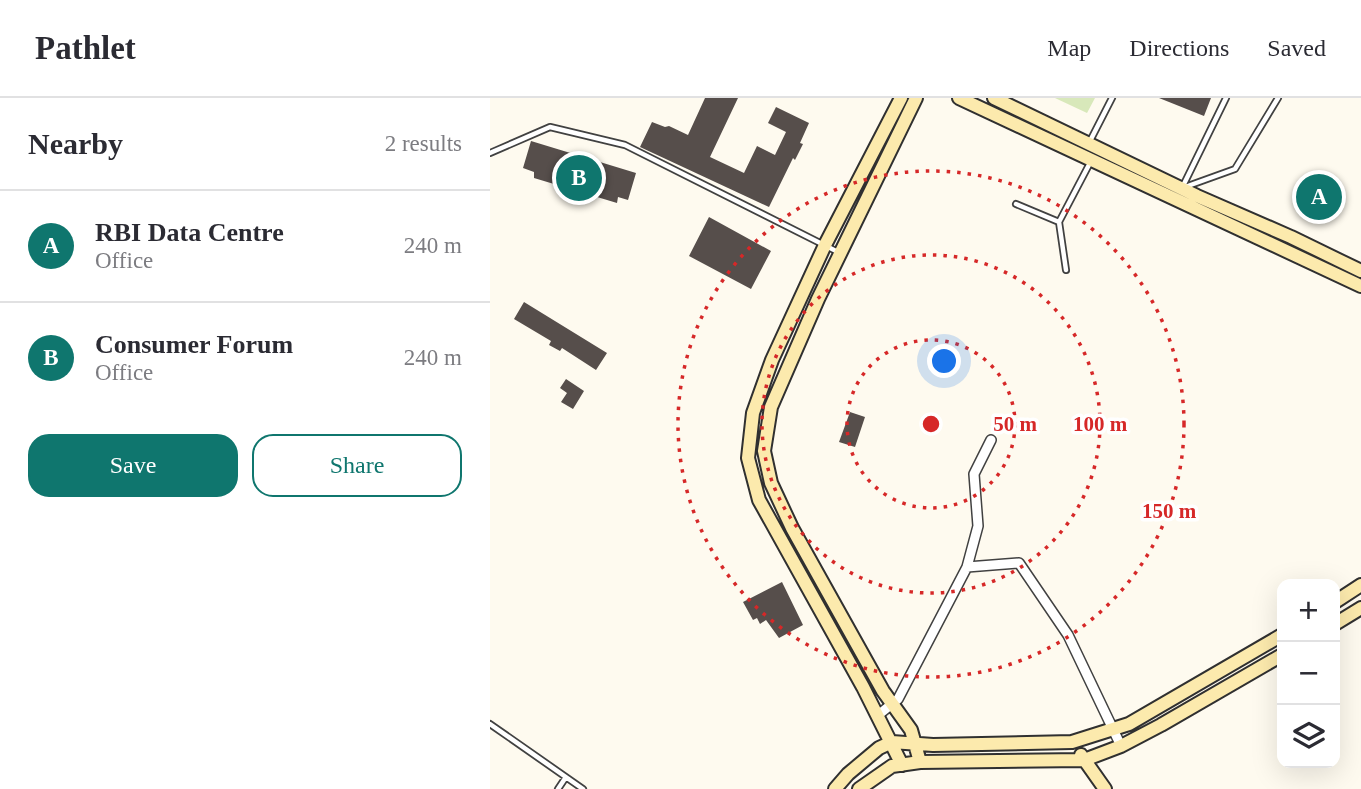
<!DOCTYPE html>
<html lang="en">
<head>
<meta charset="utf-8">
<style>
	:root { --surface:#fff; --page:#f2f2f3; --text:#2b2b33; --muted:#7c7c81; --line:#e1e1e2; --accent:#0f766e }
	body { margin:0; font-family:Georgia,serif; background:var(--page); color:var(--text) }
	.controls { position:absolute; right:21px; bottom:21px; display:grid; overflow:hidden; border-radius:14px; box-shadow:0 7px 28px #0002 }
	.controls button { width:63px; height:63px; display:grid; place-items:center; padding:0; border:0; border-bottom:2px solid var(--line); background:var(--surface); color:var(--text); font:35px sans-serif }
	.you { position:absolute; left:455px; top:264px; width:24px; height:24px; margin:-18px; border:5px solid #fff; border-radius:50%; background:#1a73e8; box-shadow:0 0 0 10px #1a73e833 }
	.badge { display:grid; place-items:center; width:46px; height:46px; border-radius:50%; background:var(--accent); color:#fff; font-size:23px; font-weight:700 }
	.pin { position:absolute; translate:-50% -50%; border:4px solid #fff; box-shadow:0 2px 7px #0006 }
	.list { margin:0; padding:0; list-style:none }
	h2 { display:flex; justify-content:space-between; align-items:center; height:91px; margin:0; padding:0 28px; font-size:30px }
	h2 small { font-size:23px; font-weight:400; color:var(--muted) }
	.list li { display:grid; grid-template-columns:46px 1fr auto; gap:21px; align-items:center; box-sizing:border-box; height:112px; padding:0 28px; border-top:2px solid var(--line) }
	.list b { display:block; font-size:26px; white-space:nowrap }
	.list p { margin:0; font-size:23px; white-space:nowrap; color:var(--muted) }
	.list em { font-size:23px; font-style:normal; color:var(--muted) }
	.actions { display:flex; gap:14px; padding:21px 28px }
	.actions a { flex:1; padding:16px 0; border:2px solid var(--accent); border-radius:21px; text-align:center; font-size:24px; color:var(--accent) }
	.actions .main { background:var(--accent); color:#fff }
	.icon { flex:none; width:38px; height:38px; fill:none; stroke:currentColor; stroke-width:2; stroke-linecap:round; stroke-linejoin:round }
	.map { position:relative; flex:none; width:871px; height:691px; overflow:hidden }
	header { display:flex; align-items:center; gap:42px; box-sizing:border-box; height:98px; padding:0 35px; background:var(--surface); border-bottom:2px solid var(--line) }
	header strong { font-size:33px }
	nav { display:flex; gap:38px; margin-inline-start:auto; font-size:24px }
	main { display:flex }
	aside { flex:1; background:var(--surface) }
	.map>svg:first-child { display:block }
	.green { fill:#d8e8ba }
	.building { fill:#564e4b }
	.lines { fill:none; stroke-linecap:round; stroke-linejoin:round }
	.lane-casing { stroke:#414141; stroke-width:8 }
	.street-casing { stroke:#414141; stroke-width:12 }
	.secondary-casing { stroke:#303030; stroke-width:16 }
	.lane { stroke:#fff; stroke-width:4.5 }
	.street { stroke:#fff; stroke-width:9 }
	.secondary { stroke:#fceaad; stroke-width:12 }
	.ring { fill:none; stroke:#d62828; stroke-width:3.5; stroke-dasharray:3.5 7 }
	.centre { fill:#d62828; stroke:#fff; stroke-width:3.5 }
	.ring-label { font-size:21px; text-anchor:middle; font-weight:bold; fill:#d62828; stroke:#fff; stroke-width:7; stroke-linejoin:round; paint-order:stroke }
</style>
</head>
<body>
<header>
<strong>Pathlet</strong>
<nav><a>Map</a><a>Directions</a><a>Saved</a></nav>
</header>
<main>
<aside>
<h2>Nearby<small>2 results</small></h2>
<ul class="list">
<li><span class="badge">A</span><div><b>RBI Data Centre</b><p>Office</p></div><em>240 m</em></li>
<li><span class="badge">B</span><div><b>Consumer Forum</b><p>Office</p></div><em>240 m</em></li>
</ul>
<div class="actions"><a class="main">Save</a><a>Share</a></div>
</aside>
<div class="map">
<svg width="871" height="691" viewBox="0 0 871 691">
	<rect width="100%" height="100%" fill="#fefaef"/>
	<path class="green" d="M565,0H605L597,15Z"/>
	<path class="building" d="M215,0H248L220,59L254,75L267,48L285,57L296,34L278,25L286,9L319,25L310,45L313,46L305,62L303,60L279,109L150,49L162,24L175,29L179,28L198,37Z
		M669,0H721L714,18Z
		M41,43L146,75L138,102L128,99L127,105L44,80V74L33,70Z
		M219,119L281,153L261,191L199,158Z
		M34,204L117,255L106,272L72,250L70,253L59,247L61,243L24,221Z
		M76,281L94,293L83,311L71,304L77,295L70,290Z
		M360,314L375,319L365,349L349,344Z
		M292,484L313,527L289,540L276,522L270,526L267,520L263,522L253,504Z"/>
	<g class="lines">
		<defs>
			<path id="lane" d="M600,43L622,0
				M0,55L60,29L135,47L348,154
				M695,89L745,71L788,0
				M692,90L736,0
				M526,106L569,124
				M576,172L569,124L601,63
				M0,626L93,691
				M68,691L76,679"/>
			<path id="street" d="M477,469L529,465L578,537L631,648
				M387,618L408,601L477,469L488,428L484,376L501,342"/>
			<path id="secondary" d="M411,0L335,147L282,262L263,315L258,360L269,402L373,589L412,667
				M426,0L328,201L281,309L274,353L281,385L302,430L393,593L421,632L430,664
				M469,0L871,188
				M504,0L707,98L801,139L871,173
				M845,504L871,487
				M845,526L871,510
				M591,657L615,691
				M345,691L358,676L389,650L402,644L443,647L582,644L639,626L792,537
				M369,691L402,668L430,664L594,662L631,648L671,627L792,557"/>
		</defs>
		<use href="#lane" class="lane-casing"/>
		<use href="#street" class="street-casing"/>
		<use href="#secondary" class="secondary-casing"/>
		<use href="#lane" class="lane"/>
		<use href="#street" class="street"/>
		<use href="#secondary" class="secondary"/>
	</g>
	<g class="ring">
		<circle cx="441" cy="326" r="84"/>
		<circle cx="441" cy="326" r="169"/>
		<circle cx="441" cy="326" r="253"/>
	</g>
	<circle cx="441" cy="326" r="10" class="centre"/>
	<g class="ring-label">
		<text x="525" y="333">50 m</text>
		<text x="610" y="333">100 m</text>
		<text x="679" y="420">150 m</text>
	</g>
</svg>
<div class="controls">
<button>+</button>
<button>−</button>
<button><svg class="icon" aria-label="layers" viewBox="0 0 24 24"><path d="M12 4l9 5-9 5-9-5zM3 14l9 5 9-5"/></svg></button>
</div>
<div class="you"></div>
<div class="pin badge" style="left:829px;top:99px">A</div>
<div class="pin badge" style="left:89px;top:80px">B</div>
</div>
</main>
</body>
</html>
